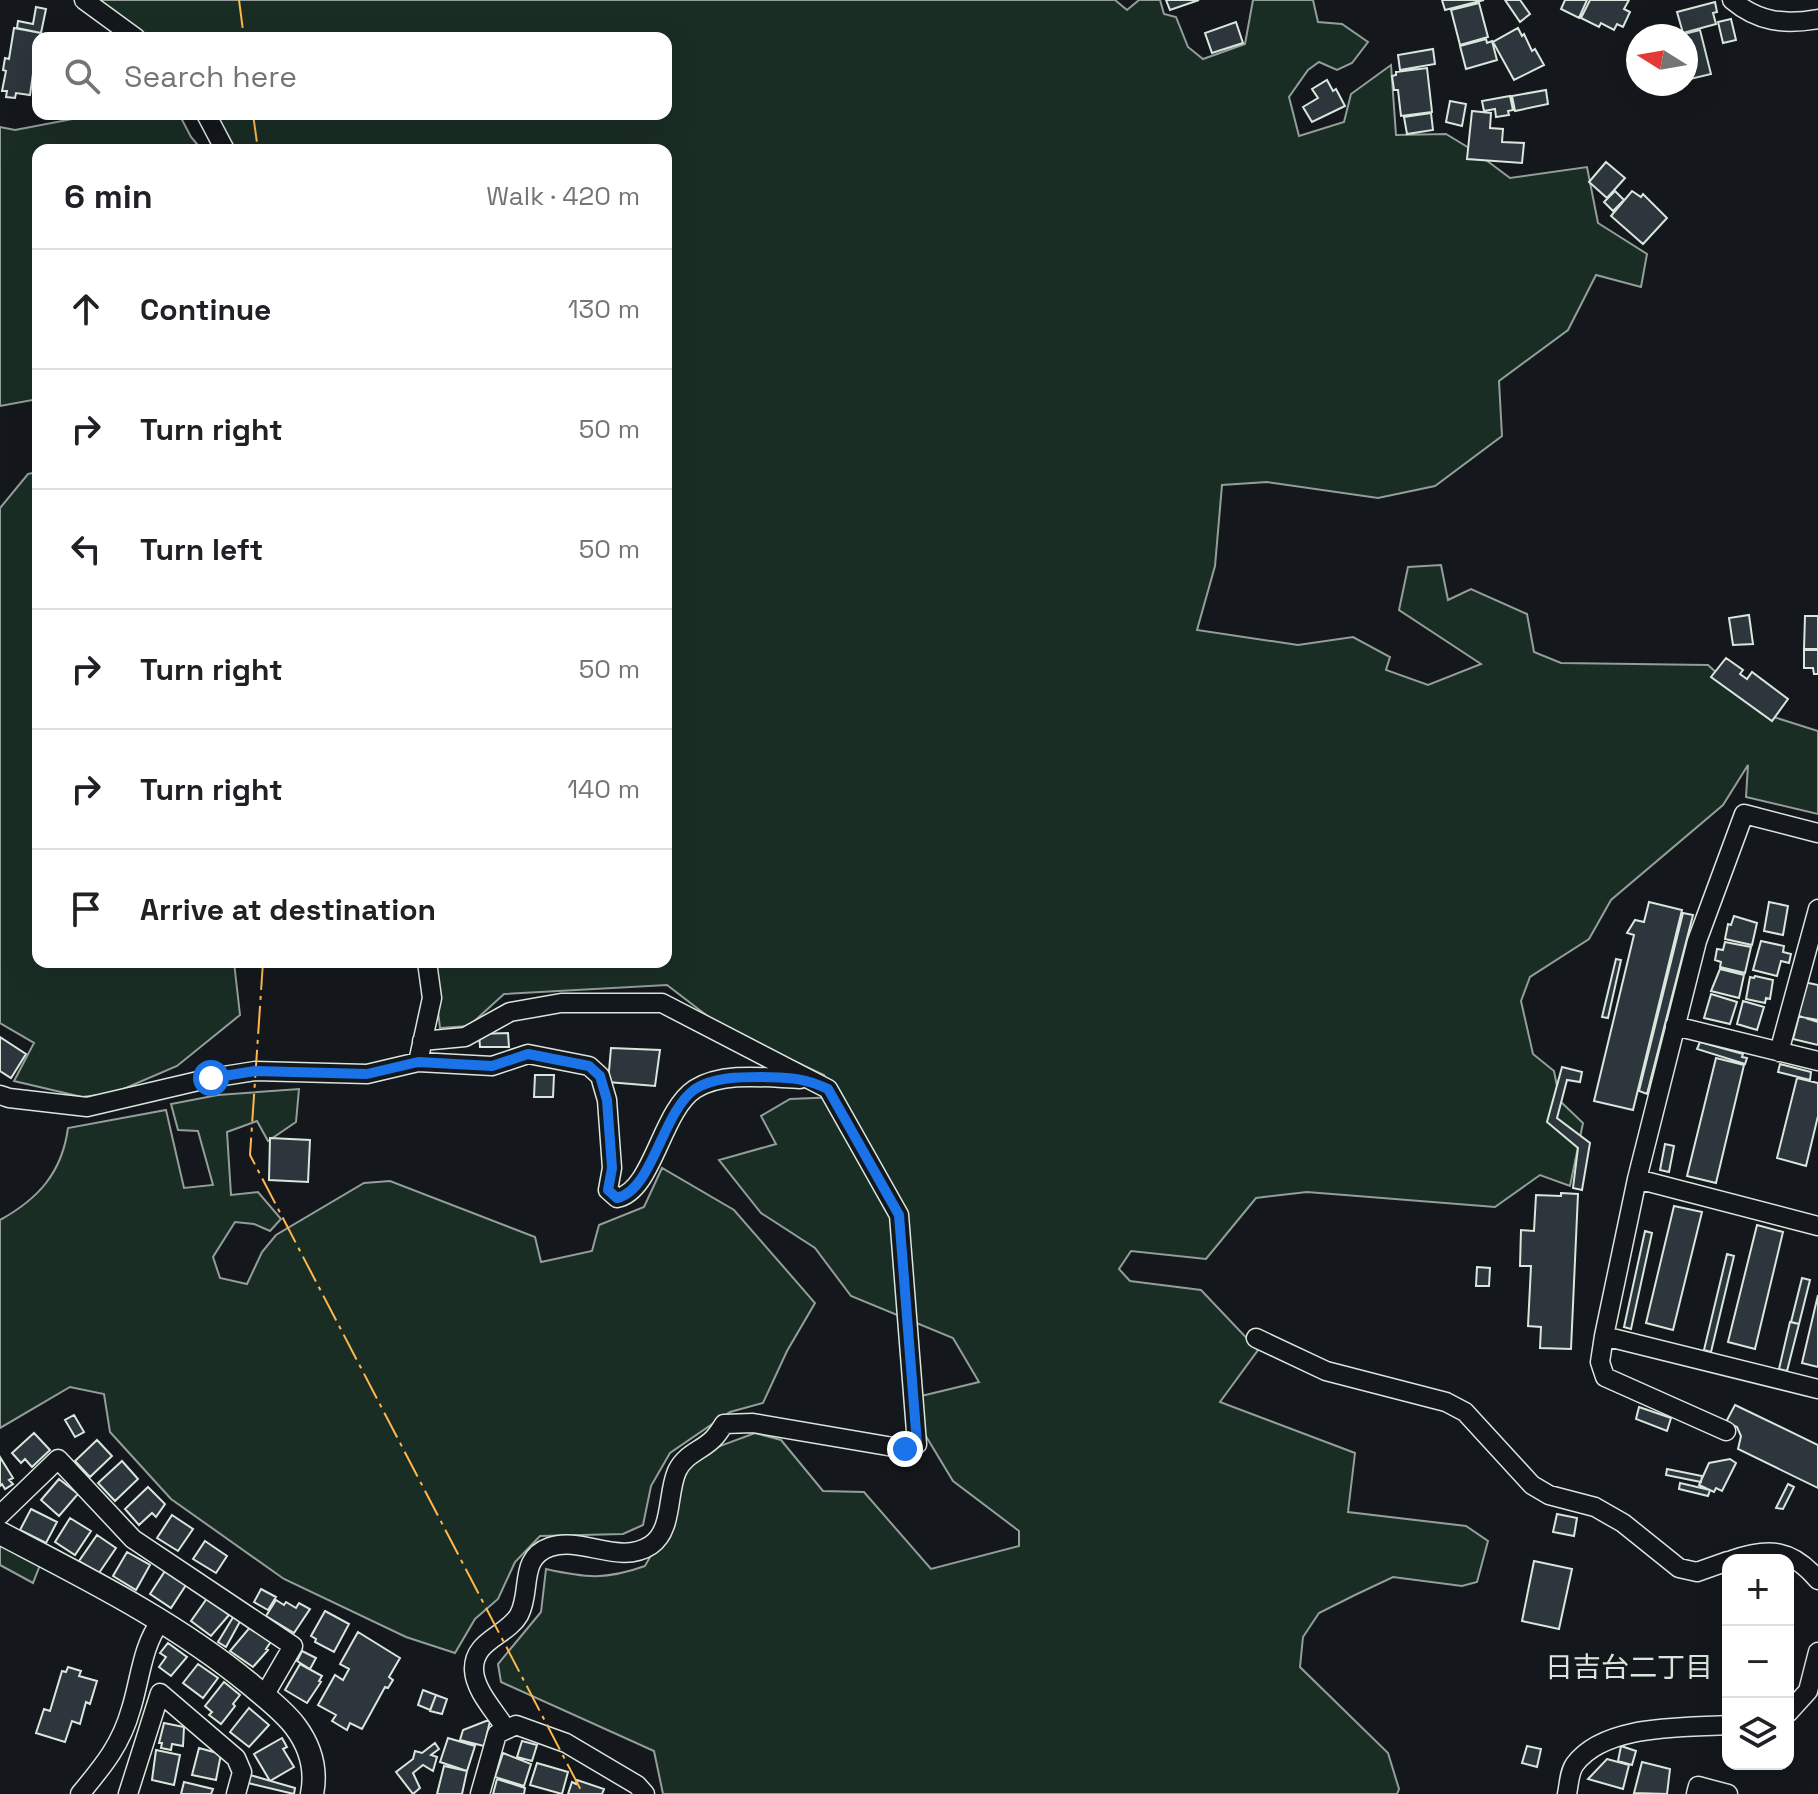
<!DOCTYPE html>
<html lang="en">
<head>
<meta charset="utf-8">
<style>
	:root { --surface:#fff; --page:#f2f2f2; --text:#202124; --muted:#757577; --line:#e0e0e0 }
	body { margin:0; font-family:"Space Grotesk","Noto Sans JP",sans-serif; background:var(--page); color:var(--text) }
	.controls { position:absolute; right:24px; bottom:24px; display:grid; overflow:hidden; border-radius:16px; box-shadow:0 8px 32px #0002 }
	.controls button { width:72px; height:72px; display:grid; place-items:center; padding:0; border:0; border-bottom:2px solid var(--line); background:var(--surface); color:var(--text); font:40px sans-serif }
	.compass { position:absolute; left:1626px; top:24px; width:72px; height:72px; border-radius:50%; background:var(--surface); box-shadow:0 8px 32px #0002; rotate:281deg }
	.stop { position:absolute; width:24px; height:24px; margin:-18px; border:6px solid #1a73e8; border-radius:50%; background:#fff }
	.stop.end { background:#1a73e8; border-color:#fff; box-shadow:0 2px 8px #0008 }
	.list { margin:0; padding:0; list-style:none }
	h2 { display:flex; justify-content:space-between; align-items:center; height:104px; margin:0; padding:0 32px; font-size:34px }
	h2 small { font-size:26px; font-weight:400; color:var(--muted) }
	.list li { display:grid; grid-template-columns:52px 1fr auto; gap:24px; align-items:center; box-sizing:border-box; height:120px; padding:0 32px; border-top:2px solid var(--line) }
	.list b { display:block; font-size:30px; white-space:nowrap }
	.list em { font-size:26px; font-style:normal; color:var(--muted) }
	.icon { flex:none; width:44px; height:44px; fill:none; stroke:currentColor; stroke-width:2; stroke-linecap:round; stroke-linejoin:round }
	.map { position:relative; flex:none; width:1818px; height:1794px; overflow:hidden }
	.search { position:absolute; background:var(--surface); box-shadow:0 8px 32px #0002; left:32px; top:32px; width:640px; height:88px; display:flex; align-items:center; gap:20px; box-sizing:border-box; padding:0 28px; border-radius:16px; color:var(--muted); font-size:30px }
	.panel { position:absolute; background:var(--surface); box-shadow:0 8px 32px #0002; left:32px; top:144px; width:640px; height:824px; border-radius:16px }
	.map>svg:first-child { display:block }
	.green { fill:#1a2d24; stroke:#939e99; stroke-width:2 }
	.building { fill:#2c363c; stroke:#d8e6dc; stroke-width:2 }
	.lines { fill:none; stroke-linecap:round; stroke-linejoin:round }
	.minor-casing { stroke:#d8e6dc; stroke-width:21 }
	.tertiary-casing { stroke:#d8e6dc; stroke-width:25 }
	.minor { stroke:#14181c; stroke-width:18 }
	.tertiary { stroke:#14181c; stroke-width:22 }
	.power { stroke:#ffb74d; stroke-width:2; stroke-dasharray:28 6 4 6; stroke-linecap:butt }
	.route { stroke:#1a73e8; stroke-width:10 }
	.labels { text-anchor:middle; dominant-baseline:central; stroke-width:6; stroke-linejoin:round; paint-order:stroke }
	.neighbourhood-label { font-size:28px; fill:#d8e6dc; stroke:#14181c }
</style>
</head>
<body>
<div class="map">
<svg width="1818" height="1794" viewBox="0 0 1818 1794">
	<rect width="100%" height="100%" fill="#14181c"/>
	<path class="green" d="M98,0H1115L1127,10L1139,0H1160L1164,14L1176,17L1188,47L1203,59L1245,44L1253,0H1313L1318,22L1342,24L1368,42L1352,63L1337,70L1319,62L1308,70L1289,97L1299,136L1344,122L1351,94L1391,65L1396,135L1446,134L1474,151L1510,178L1587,167L1598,223L1647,254L1641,287L1596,275L1568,330L1499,381L1502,436L1435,486L1378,498L1267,482L1222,485L1215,566L1197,630L1298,645L1353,637L1390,657L1386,670L1428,685L1481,664L1399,610L1408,567L1441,565L1448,600L1471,589L1527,614L1534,652L1561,663L1708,665L1761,713L1818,731V814L1746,797L1748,765L1723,805L1611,900L1589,939L1530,977L1521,1001L1533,1054L1554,1071L1560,1101L1583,1123L1570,1186L1540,1175L1495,1207L1307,1192L1256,1198L1206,1259L1131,1251L1119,1269L1130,1281L1201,1290L1258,1350L1220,1402L1355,1453L1348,1512L1466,1526L1488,1541L1477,1582L1462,1586L1393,1577L1355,1595L1319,1613L1303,1637L1300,1667L1388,1753L1399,1789L1397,1794H663L654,1751L501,1682L498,1664L541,1612L546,1569C586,1578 606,1580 645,1566L665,1530L680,1475L693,1456L755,1433L781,1440L823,1491L864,1492L931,1569L1019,1546V1531L953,1481L924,1433L917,1397L979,1382L953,1338L851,1296L815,1248L761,1213L719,1160L776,1144L761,1116L790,1099L837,1097L824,1075L723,1028L667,985L504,994L469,1026L440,1028L432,962H666V150H234L217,114H666V38H150Z
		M74,114H179L191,137L202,150H38V399L0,406V127L15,130L73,119Z
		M38,472V962H234L240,1015L177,1066L114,1093L82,1097L14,1081L34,1043L0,1023V508L28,474Z
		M299,1089L296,1122L268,1141L257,1121L227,1132L231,1195L258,1192L281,1219L270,1231L254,1224L235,1222L213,1257L220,1278L247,1284L262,1252L276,1235L364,1183L390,1181L535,1237L541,1262L592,1251L599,1225L644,1207L662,1168L734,1210L815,1303L787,1351L763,1403L730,1412L670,1453L651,1486L643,1525L623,1534L540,1536L515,1562L498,1599L475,1619L455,1653L406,1637L284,1579L171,1499L110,1432L104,1394L70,1387L0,1428V1220C38,1199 62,1173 68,1128L166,1110L184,1188L213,1185L198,1131L178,1130L171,1104L218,1095Z
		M0,1545L40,1565L33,1583L0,1565Z"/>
	<path class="building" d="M1166,0H1199L1170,10Z
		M1442,0H1484L1445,10Z
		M1505,0H1520L1530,14L1520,22Z
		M1565,0H1587L1579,18L1561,9Z
		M1590,0H1629L1624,9L1630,12L1623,27L1617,24L1614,30L1601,23L1599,27L1581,18Z
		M1715,2L1717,12L1713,13L1716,24L1683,33L1677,12Z
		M1479,3L1488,37L1460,45L1451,10Z
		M36,7L46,9L41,33L17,28L18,21L33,24Z
		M1731,19L1736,40L1723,43L1718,22Z
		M1236,22L1243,43L1212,53L1205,33Z
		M14,28L41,33L38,38L30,95L16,93L15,98L6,97L7,91H2L6,71L3,70L5,58L9,59Z
		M1518,28L1522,36L1524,34L1532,51L1535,49L1544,65L1514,80L1493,42Z
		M1700,30L1711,74L1686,80V36H1676Z
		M1486,39L1487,43L1492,41L1497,60L1466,69L1460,46Z
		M1433,49L1435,64L1400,70L1398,55Z
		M1427,68L1432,112L1401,116L1398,90H1394L1392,76L1396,75V72Z
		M1327,80L1333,91L1336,89L1345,106L1312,122L1303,107L1318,98L1312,89Z
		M1546,90L1548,104L1515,111L1512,96Z
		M1510,96L1513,110L1508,111L1509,115L1496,117L1495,109L1484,111L1482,101Z
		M1450,101L1466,104L1462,126L1446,122Z
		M1472,111L1491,113L1490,128L1503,129L1502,142L1524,143L1522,163L1467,159Z
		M1431,113L1433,130L1407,134L1404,117Z
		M1606,162L1625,178L1607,198L1589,182Z
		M1615,191L1624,200L1613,211L1604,202Z
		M1632,191L1641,197L1643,194L1667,218L1643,244L1611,216Z
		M1749,615L1753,644L1733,645L1729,618Z
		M1805,616H1818V649H1804Z
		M1804,650H1818V674H1814L1813,668H1804Z
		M1726,658L1743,670L1740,674L1747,679L1752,672L1788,699L1772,721L1711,677Z
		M1649,902L1682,910L1633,1110L1594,1101L1634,935L1627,933L1635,920L1644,922Z
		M1769,902L1788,906L1783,935L1764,931Z
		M1683,913L1693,915L1647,1094L1639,1091Z
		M1734,916L1757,923L1752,945L1725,939L1728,924L1731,925Z
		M1761,941L1784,946L1783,952L1791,954L1789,963L1781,961L1777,976L1753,970Z
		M1725,942L1751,947L1745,973L1720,967L1721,962L1715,960L1717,949L1723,950Z
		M1616,959L1621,960L1608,1018L1602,1017Z
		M1720,969L1744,975L1739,998L1711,991Z
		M1755,976L1773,980L1770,999L1766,998L1765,1003L1746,999L1750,977L1754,978Z
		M1804,982L1818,985V1020L1796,1016Z
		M1711,994L1737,1002L1730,1024L1704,1018Z
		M1743,1001L1764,1007L1757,1030L1737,1024Z
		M1799,1016L1818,1022V1045L1793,1039Z
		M508,1033L509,1047H480L479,1034Z
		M0,1037L26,1054L11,1078L0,1071Z
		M1700,1042L1743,1054L1742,1057L1747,1058L1745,1064L1697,1049Z
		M611,1048L660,1050L655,1086L608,1082Z
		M1716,1058L1744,1065L1716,1183L1687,1176Z
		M1780,1064L1811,1072L1810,1080L1778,1072Z
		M1562,1067L1582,1072L1580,1082L1567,1080L1557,1118L1590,1143L1582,1190L1573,1188L1578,1148L1547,1122Z
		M535,1075H554L553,1097H534Z
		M1797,1078L1818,1083V1116L1806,1166L1777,1158Z
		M270,1138L310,1140L308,1182L269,1180Z
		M1665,1144L1674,1146L1669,1172L1660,1170Z
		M1561,1193L1578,1194L1571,1349L1540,1348L1541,1327L1528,1326L1531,1266H1520L1521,1230L1534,1231L1536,1195L1561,1196Z
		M1674,1206L1702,1212L1673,1330L1646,1323Z
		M1757,1225L1783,1232L1755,1349L1728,1342Z
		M1645,1231L1652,1233L1631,1329L1624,1327Z
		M1727,1254L1734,1256L1711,1352L1704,1350Z
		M1477,1267L1490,1268L1489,1286H1476Z
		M1802,1278L1810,1280L1799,1324L1791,1322Z
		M1818,1295V1367L1802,1363Z
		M1790,1322L1799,1324L1787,1371L1779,1369Z
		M1735,1405L1818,1445V1488L1738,1449L1741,1436L1737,1427L1726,1422Z
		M1639,1407L1671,1418L1667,1431L1636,1419Z
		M74,1415L84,1432L75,1437L65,1420Z
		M34,1433L50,1450L32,1467L25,1459L21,1463L12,1453Z
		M97,1440L112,1456L90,1477L75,1461Z
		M0,1457L13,1478L9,1480L13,1484L5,1489L2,1484L0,1486Z
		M1730,1459L1736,1463L1722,1491L1716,1488L1714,1492L1699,1485L1709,1463Z
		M122,1461L138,1479L115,1501L98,1483Z
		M1667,1469L1702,1476L1701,1482L1666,1475Z
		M59,1479L78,1494L59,1516L41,1500Z
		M1680,1483L1710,1490L1708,1496L1679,1489Z
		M1788,1484L1794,1487L1783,1509L1776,1508Z
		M148,1487L165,1504L156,1517L152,1513L139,1525L125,1509Z
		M31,1509L57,1522L46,1543L20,1530Z
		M1557,1514L1577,1518L1574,1536L1553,1532Z
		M172,1515L193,1529L178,1551L157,1538Z
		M70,1518L91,1531L75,1555L55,1542Z
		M97,1535L116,1548L99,1573L79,1561Z
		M205,1541L227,1556L216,1573L193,1559Z
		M127,1552L150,1565L136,1590L113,1576Z
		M1534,1561L1572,1569L1559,1629L1522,1621Z
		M165,1571L186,1585L171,1608L150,1594Z
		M261,1589L276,1597L268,1610L254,1602Z
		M208,1597L229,1615L211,1636L191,1621Z
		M276,1600L284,1605L286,1602L296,1608L299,1603L310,1609L294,1633L266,1616Z
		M325,1611L349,1624L334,1652L315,1642L316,1639L311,1636Z
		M235,1614L242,1618L226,1647L218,1642Z
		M251,1626L272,1640L266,1649L268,1650L253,1667L230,1651Z
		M358,1632L400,1658L389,1677L393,1680L388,1688L385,1687L362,1729L350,1723L347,1730L332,1721L336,1715L318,1705L335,1675L343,1680L349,1669L340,1664Z
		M168,1643L187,1657L171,1676L159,1667L166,1657L160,1653Z
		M302,1651L316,1658L310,1669L297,1661Z
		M198,1664L218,1678L203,1698L183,1683Z
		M300,1664L322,1676L319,1681L321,1682L307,1703L285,1690Z
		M68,1667L81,1671L79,1676L97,1681L90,1704L86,1702L80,1724L72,1721L65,1742L36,1733L44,1709L50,1711L62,1671L66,1672Z
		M224,1682L240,1695L233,1704L235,1706L221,1724L209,1715L212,1712L205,1706Z
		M423,1690L436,1695L430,1710L418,1705Z
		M436,1695L447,1699L442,1714L430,1711Z
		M249,1708L269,1725L249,1747L230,1732Z
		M486,1721H490L484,1746L460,1740L463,1730Z
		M164,1723L184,1727L183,1746L172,1744L171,1750L161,1748L162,1743H159Z
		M282,1738L287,1747L283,1749L294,1767L270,1781L254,1754Z
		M448,1738L475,1746L467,1771L440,1762Z
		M522,1741L537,1745L532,1761L517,1757Z
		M435,1743L439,1749L431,1755L437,1757L433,1771L423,1765L413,1773L420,1788L413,1794L396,1772L413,1759L415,1751L422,1753Z
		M1527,1746L1541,1749L1537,1767L1522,1763Z
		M1621,1746L1636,1751L1632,1765L1618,1761Z
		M199,1748L221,1754L216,1780L192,1775Z
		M156,1750L180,1755L174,1785L152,1780Z
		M503,1753L531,1764L524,1786L495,1777Z
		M1607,1759L1629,1765L1623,1789L1588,1779Z
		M1642,1762L1670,1769L1667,1794L1634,1793Z
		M537,1763L568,1772L562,1794L530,1785Z
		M444,1766L467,1771L462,1794H437Z
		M250,1775L295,1788L294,1794L248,1783Z
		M497,1779L525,1788L524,1794H493Z
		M577,1780L604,1789L602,1794H568L572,1782L576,1784Z
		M184,1782L213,1789L211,1794H181Z"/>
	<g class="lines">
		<defs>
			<path id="minor" d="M84,0L136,38
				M1732,0C1758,22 1784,25 1818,19
				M206,114L225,150
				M1675,1026L1818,1061
				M422,1041L465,1037L510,1012L561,1003H662L828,1089L899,1215L917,1444L905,1449L753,1423L724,1424C721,1429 717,1435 713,1439C701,1451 685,1454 677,1471C667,1493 673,1530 651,1545C620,1566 582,1536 550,1547C518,1558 532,1591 519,1615C507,1636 473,1640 474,1670C475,1691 495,1711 506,1729
				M1779,1052L1818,909
				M418,1062L492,1066L528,1054L589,1066L600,1076L607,1100L612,1168L608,1190L617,1198C653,1191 661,1111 695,1089C724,1071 768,1078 800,1079
				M0,1095L9,1098L87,1107L211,1078L255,1071L367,1074L418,1062L432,998L427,962
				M1637,1179L1818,1226
				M1604,1336L1818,1389
				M1256,1338L1326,1371L1446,1402L1465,1412L1532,1485L1549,1495L1595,1507L1623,1523L1679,1568L1697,1572L1728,1561
				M1726,1431L1605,1377L1600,1362L1604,1336L1637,1179L1697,941L1744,814L1818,833
				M0,1515L58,1459L133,1539L293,1646L264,1696
				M1732,1560C1769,1547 1792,1549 1818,1580
				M1788,1713L1808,1691L1818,1652
				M80,1794C103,1766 121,1745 131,1709C140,1681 142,1645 161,1621
				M128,1794L160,1693L236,1758L242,1772L236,1794
				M480,1794L497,1734L516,1725L566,1743L637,1785L645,1794
				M1567,1794C1569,1785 1569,1772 1575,1764C1605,1724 1682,1728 1728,1725
				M1696,1794L1698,1786L1728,1794"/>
			<path id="tertiary" d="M0,1533C86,1578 175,1622 250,1684C265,1697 283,1710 295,1726C310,1746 317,1769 312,1794"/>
		</defs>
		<use href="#minor" class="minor-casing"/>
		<use href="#tertiary" class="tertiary-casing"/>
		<use href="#minor" class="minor"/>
		<use href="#tertiary" class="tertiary"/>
		<path class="power" d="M239,0L244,38
			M253,114L258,150
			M263,962L250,1155L583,1794"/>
	</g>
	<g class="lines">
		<path class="route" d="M211,1078L255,1071L367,1074L418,1062L492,1066L528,1054L589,1066L600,1076L607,1100L612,1168L608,1190L617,1198C653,1190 662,1112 695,1089C714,1077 740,1077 761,1077C789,1078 802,1077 828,1089L899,1215L917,1444L905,1449"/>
	</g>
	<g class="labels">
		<g class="neighbourhood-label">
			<text x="1629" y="1667">日吉台二丁目</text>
		</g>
	</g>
</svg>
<div class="controls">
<button>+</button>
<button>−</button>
<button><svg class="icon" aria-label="layers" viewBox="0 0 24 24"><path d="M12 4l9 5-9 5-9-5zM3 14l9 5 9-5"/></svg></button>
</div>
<svg class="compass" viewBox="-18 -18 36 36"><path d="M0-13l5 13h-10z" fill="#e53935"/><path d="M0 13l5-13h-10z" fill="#757577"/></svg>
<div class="stop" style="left:211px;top:1078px"></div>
<div class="stop end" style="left:905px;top:1449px"></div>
<div class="search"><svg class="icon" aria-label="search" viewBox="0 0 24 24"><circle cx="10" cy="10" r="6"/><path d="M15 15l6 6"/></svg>Search here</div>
<section class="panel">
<h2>6 min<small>Walk · 420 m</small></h2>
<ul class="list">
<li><svg class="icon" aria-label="ahead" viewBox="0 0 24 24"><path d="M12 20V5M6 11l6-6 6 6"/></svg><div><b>Continue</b></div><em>130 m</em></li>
<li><svg class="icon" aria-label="right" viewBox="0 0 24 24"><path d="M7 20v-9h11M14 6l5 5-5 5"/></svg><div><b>Turn right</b></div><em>50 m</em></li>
<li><svg class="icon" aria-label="left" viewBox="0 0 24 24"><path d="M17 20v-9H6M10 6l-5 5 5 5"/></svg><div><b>Turn left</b></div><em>50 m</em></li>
<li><svg class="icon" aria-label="right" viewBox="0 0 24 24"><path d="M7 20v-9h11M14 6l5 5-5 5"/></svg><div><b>Turn right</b></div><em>50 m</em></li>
<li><svg class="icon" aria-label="right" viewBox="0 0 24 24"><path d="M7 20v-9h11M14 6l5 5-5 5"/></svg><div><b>Turn right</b></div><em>140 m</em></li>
<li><svg class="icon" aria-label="arrive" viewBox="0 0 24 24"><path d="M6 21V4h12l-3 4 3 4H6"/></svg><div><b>Arrive at destination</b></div></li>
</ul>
</section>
</div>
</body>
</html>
